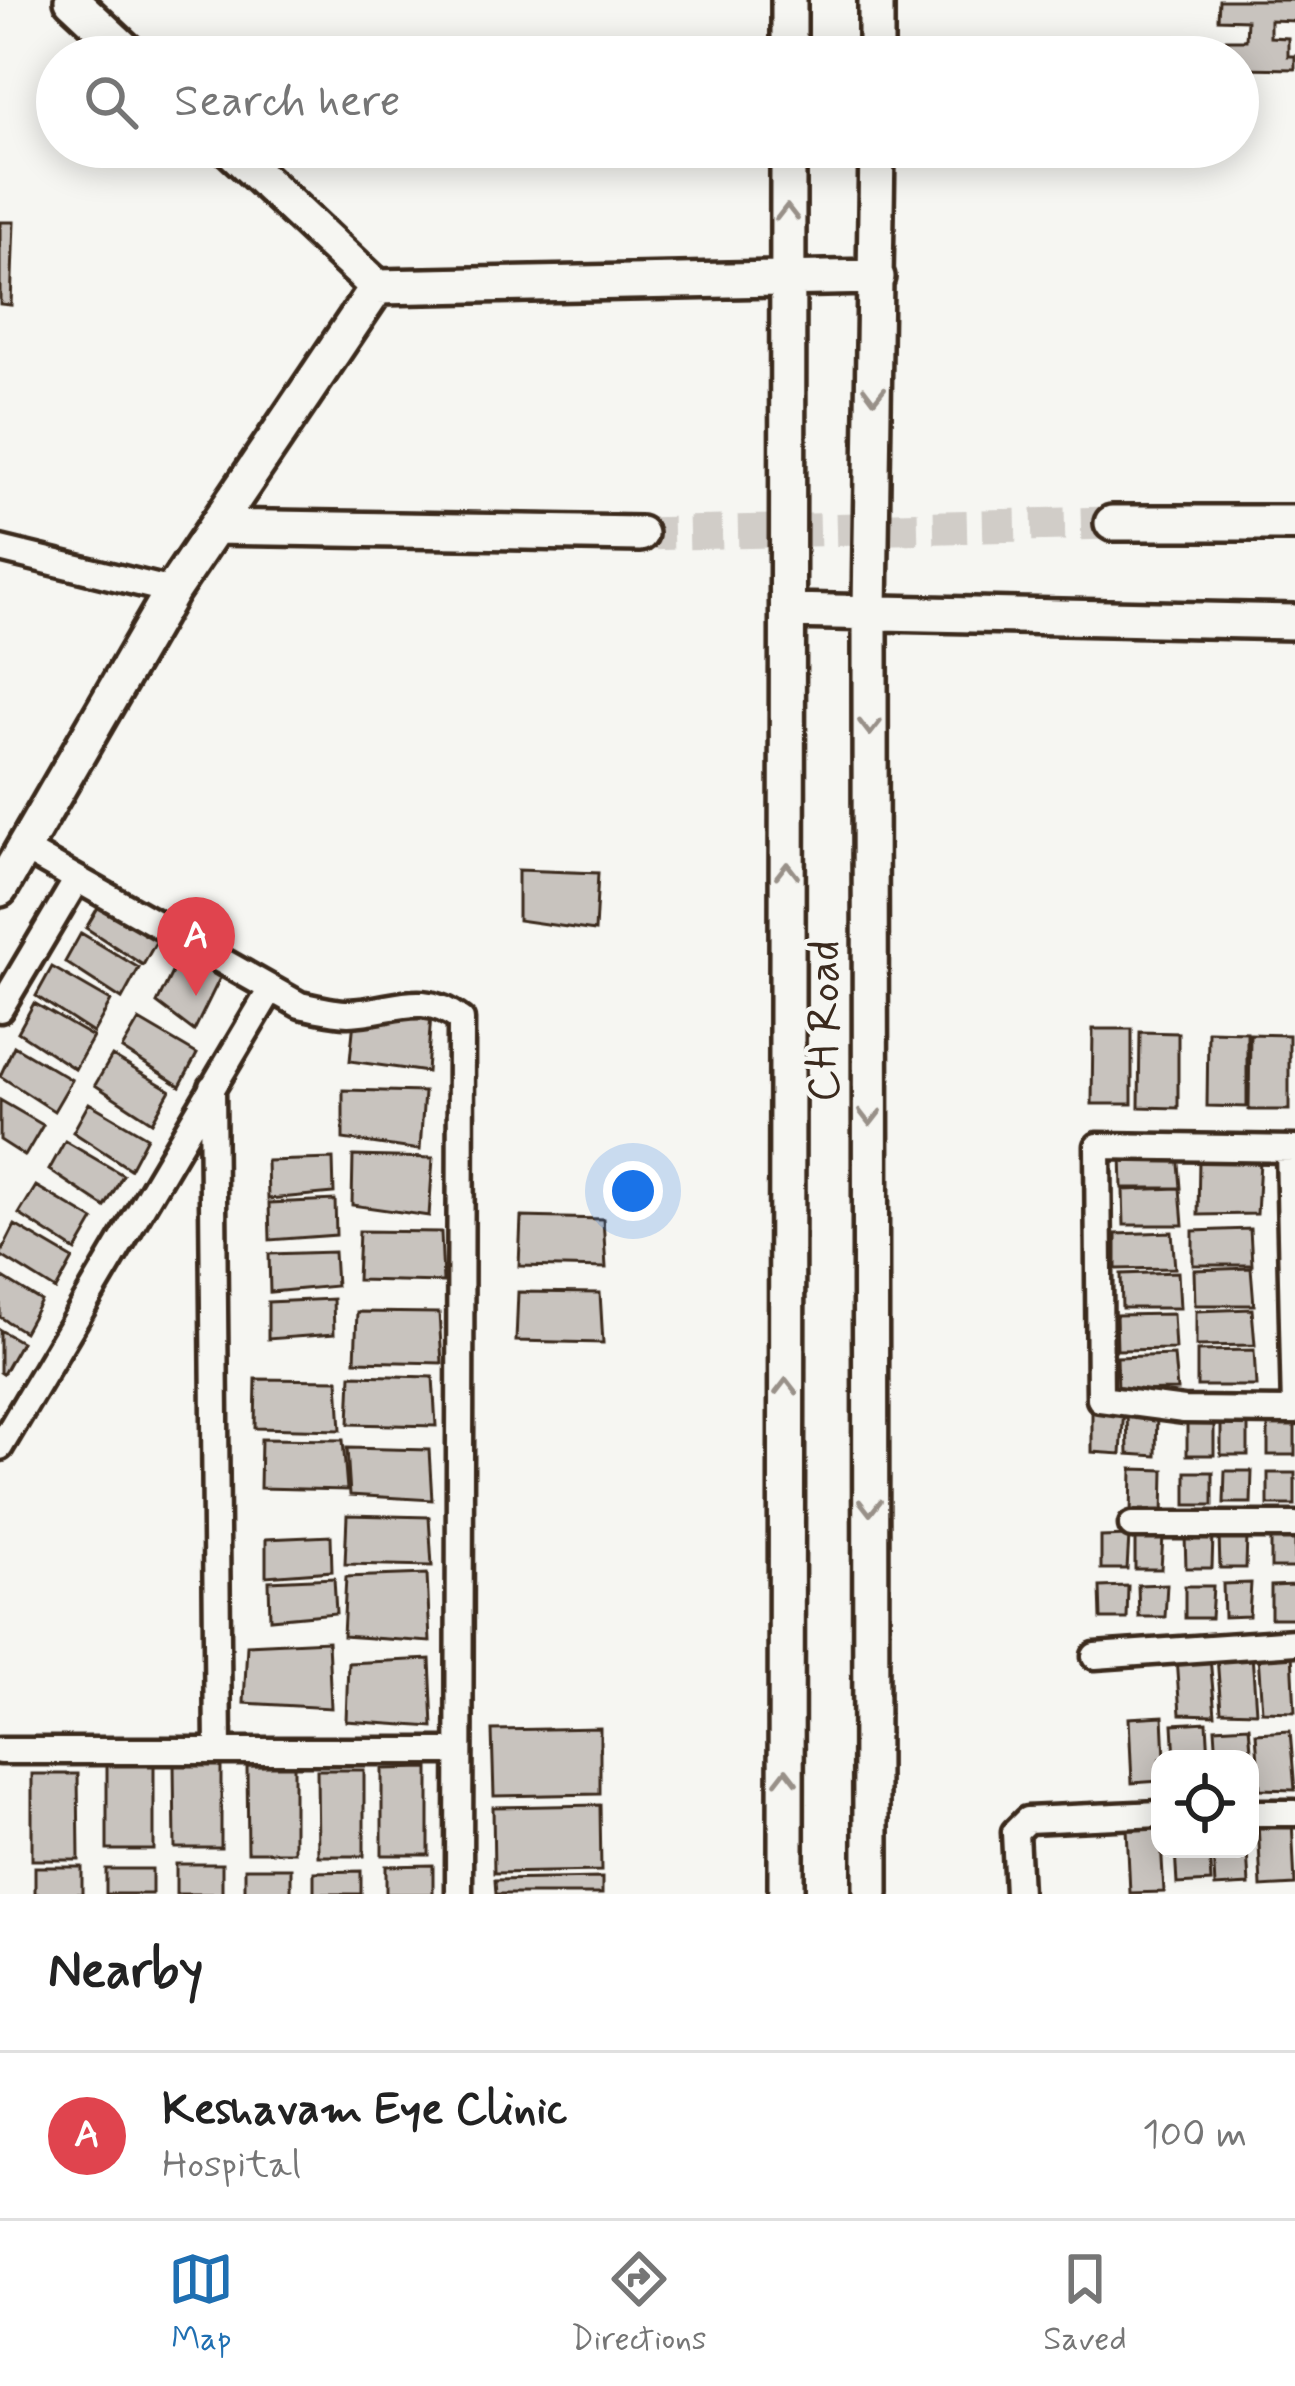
<!DOCTYPE html>
<html lang="en">
<head>
<meta charset="utf-8">
<style>
	:root { --surface:#fff; --page:#f6f6f6; --text:#222; --muted:#767676; --line:#e0e0e0; --accent:#1f6fb2 }
	body { margin:0; font-family:Mynerve,sans-serif; background:var(--page); color:var(--text) }
	.controls { position:absolute; right:36px; bottom:36px; display:grid; overflow:hidden; border-radius:24px; box-shadow:0 6px 30px #0003 }
	.controls button { width:108px; height:108px; display:grid; place-items:center; padding:0; border:0; border-bottom:3px solid var(--line); background:var(--surface); color:var(--text); font:60px sans-serif }
	.you { position:absolute; left:633px; top:1191px; width:42px; height:42px; margin:-30px; border:9px solid #fff; border-radius:50%; background:#1a73e8; box-shadow:0 0 0 18px #1a73e833 }
	.badge { display:grid; place-items:center; width:78px; height:78px; border-radius:50%; background:var(--accent); color:#fff; font-size:39px; font-weight:700 }
	.pin { position:absolute; translate:-50% -99px; filter:drop-shadow(0 3px 6px #0008) }
	.pin::after { content:''; position:absolute; top:63px; width:42px; height:36px; background:inherit; clip-path:polygon(0 0,100% 0,50% 100%) }
	.list { margin:0; padding:0; list-style:none }
	h2 { display:flex; justify-content:space-between; align-items:center; height:156px; margin:0; padding:0 48px; font-size:51px }
	h2 small { font-size:39px; font-weight:400; color:var(--muted) }
	.list li { display:grid; grid-template-columns:78px 1fr auto; gap:36px; align-items:center; box-sizing:border-box; height:168px; padding:0 48px; border-top:3px solid var(--line) }
	.list b { display:block; font-size:45px; white-space:nowrap }
	.list p { margin:0; font-size:39px; white-space:nowrap; color:var(--muted) }
	.list em { font-size:39px; font-style:normal; color:var(--muted) }
	.icon { flex:none; width:66px; height:66px; fill:none; stroke:currentColor; stroke-width:2; stroke-linecap:round; stroke-linejoin:round }
	.map { position:relative; flex:none; width:1295px; height:1894px; overflow:hidden }
	.search { position:absolute; background:var(--surface); box-shadow:0 6px 30px #0003; left:36px; right:36px; top:36px; height:132px; display:flex; align-items:center; gap:30px; box-sizing:border-box; padding:0 42px; border-radius:66px; color:var(--muted); font-size:45px }
	.sheet { height:324px; background:var(--surface) }
	nav { display:flex; justify-content:space-around; align-items:center; box-sizing:border-box; height:168px; border-top:3px solid var(--line); background:var(--surface); font-size:33px; color:var(--muted) }
	nav a { display:grid; justify-items:center; gap:6px }
	nav .on { color:var(--accent) }
	.map>svg:first-child { display:block }
	.building { fill:#c8c3be; stroke:#3b2a1e; stroke-width:3 }
	.lines { fill:none; stroke-linecap:round; stroke-linejoin:round }
	.tertiary-tunnel { stroke:#d1cdc8; stroke-width:33; stroke-dasharray:33 16; stroke-linecap:butt }
	.minor-casing { stroke:#3b2a1e; stroke-width:33 }
	.tertiary-casing { stroke:#3b2a1e; stroke-width:42 }
	.minor { stroke:#f6f6f2; stroke-width:24 }
	.tertiary { stroke:#f6f6f2; stroke-width:33 }
	.oneway { stroke:#989088 }
	.labels { text-anchor:middle; dominant-baseline:central; stroke-width:9; stroke-linejoin:round; paint-order:stroke }
	.street-label { font-size:45px; fill:#3b2a1e; stroke:#f6f6f2 }
</style>
</head>
<body>
<div class="map">
<svg width="1295" height="1894" viewBox="0 0 1295 1894">
	<rect width="100%" height="100%" fill="#f6f6f2"/>
	<filter id="ink" filterUnits="userSpaceOnUse"><feTurbulence type="fractalNoise" baseFrequency=".00833" numOctaves="2"/><feDisplacementMap in="SourceGraphic" scale="24" xChannelSelector="R" yChannelSelector="G"/><feConvolveMatrix kernelMatrix="1 2 1 2 8 2 1 2 1" color-interpolation-filters="sRGB"/></filter>
	<g filter="url(#ink)">
		<path class="building" d="M1219,0H1295V21L1270,20V37L1288,38V56H1295V69L1238,68V57H1213L1224,54V40H1246L1247,20L1218,19Z
			M0,222H14L11,305L0,304Z
			M518,870L598,873L595,931L518,920Z
			M103,899L161,933L143,965L86,928Z
			M81,933L139,968L122,999L65,962Z
			M181,954L220,978L194,1031L157,1003Z
			M52,967L111,1001L93,1033L36,996Z
			M34,1003L93,1037L75,1069L18,1032Z
			M431,1014L427,1072L350,1061L354,1020Z
			M139,1020L197,1054L180,1086L122,1049Z
			M1093,1029H1132V1104H1092Z
			M1208,1031L1247,1032V1107L1207,1106Z
			M1140,1032L1178,1033V1108L1139,1107Z
			M1250,1034L1289,1035V1110H1249Z
			M14,1046L72,1080L54,1111L0,1076Z
			M112,1056L170,1090L152,1122L95,1085Z
			M343,1090L424,1092L420,1150L343,1139Z
			M0,1100L43,1125L25,1156L0,1140Z
			M89,1103L147,1137L130,1169L73,1132Z
			M65,1141L123,1175L105,1207L49,1170Z
			M1178,1152L1181,1188H1122L1121,1154Z
			M353,1156L433,1158L429,1216L352,1205Z
			M333,1159L334,1193L268,1199L267,1161Z
			M1199,1160L1260,1161L1257,1214L1198,1215Z
			M36,1186L94,1220L76,1251L19,1214Z
			M1180,1188L1183,1225H1124L1123,1190Z
			M335,1200L336,1235L270,1240L269,1203Z
			M521,1217L603,1219L606,1268L519,1266Z
			M15,1225L73,1259L56,1290L0,1255Z
			M1250,1229L1252,1265H1193V1231Z
			M359,1231L441,1232L443,1282L357,1280Z
			M1172,1232L1175,1268L1116,1269V1234Z
			M334,1252L336,1286L270,1292L269,1254Z
			M1251,1268L1254,1305H1195L1194,1270Z
			M1178,1272L1180,1308H1122L1121,1274Z
			M0,1276L41,1301L24,1332L0,1317Z
			M518,1292L600,1293L603,1343L516,1341Z
			M333,1299L334,1334L268,1339V1302Z
			M1252,1309L1255,1345L1196,1346V1311Z
			M357,1312L439,1313L442,1363L355,1361Z
			M1173,1314L1175,1349L1117,1350L1116,1315Z
			M0,1330L21,1342L3,1374L0,1372Z
			M1254,1350L1256,1386H1197V1351Z
			M1174,1355L1177,1390L1118,1391L1117,1357Z
			M351,1375L433,1377L436,1426L349,1424Z
			M256,1379L338,1380L341,1430L255,1428Z
			M1092,1407H1124L1121,1454L1092,1452Z
			M1127,1410H1157L1156,1456L1128,1454Z
			M1187,1422H1214V1455H1187Z
			M1221,1422H1248V1455H1221Z
			M1268,1423H1295V1455H1268Z
			M261,1439L343,1440L347,1490L260,1488Z
			M347,1448L429,1450L432,1500L350,1495Z
			M1132,1469L1164,1470L1163,1516L1131,1515Z
			M1225,1471H1252L1251,1503H1224Z
			M1186,1472H1213V1505H1186Z
			M1268,1473H1295V1505H1268Z
			M347,1515L429,1517L432,1566L345,1564Z
			M1213,1535L1212,1568H1186L1185,1536Z
			M1247,1535L1246,1568H1220L1219,1536Z
			M1295,1535V1568H1271V1536Z
			M331,1536L332,1571L266,1576V1539Z
			M1129,1536L1127,1569H1101V1537Z
			M1163,1536L1161,1569H1135V1537Z
			M427,1574L430,1642L343,1636L346,1577Z
			M334,1578L336,1613L270,1619L269,1581Z
			M1251,1583L1249,1616L1224,1617L1223,1584Z
			M1167,1584L1165,1617H1139L1138,1585Z
			M1295,1585V1618H1271V1586Z
			M1128,1586L1127,1619H1101L1100,1587Z
			M1185,1586H1213L1211,1618H1185Z
			M328,1641L331,1708L244,1703L247,1645Z
			M1292,1653L1295,1712L1262,1711L1258,1655Z
			M1252,1654L1256,1712L1221,1711L1217,1656Z
			M1210,1657L1215,1715L1180,1714L1176,1658Z
			M430,1659L433,1727L346,1721L348,1663Z
			M1163,1716L1165,1759H1160V1781L1132,1783L1129,1718Z
			M1207,1722L1209,1759H1175L1173,1724Z
			M1249,1726L1254,1784H1250V1759H1217L1215,1728Z
			M600,1728V1794L494,1796L492,1730Z
			M1290,1731L1295,1790L1260,1789L1256,1733Z
			M174,1762H221V1848H175Z
			M107,1764H154V1850H107Z
			M294,1765V1852H248L247,1766Z
			M429,1768V1855H382V1769Z
			M317,1770H364V1856H318Z
			M32,1774H78L79,1860H32Z
			M600,1805L601,1871L494,1873L493,1807Z
			M1292,1820L1295,1885L1261,1887L1258,1821Z
			M1160,1826L1164,1892L1130,1893L1127,1828Z
			M1175,1849H1209L1211,1882L1177,1884Z
			M1213,1849H1247L1249,1885L1215,1887Z
			M176,1864H222V1894H176Z
			M433,1865V1894H386V1866Z
			M35,1867H82V1894H35Z
			M245,1868H291V1894H245Z
			M106,1869H152V1894H106Z
			M361,1871V1894H314V1872Z
			M602,1878V1894H496L495,1880Z"/>
		<g class="lines">
			<path class="tertiary-tunnel" d="M640,534L1112,523"/>
			<defs>
				<path id="minor" d="M0,549L172,591
					M24,849L300,1005C315,1008 333,1013 348,1013C393,1012 421,989 461,1020L459,1894
					M0,1009L77,879
					M212,1087L218,1751
					M1289,1149L1295,1411
					M1293,1411L1184,1410L1100,1399L1098,1146L1295,1149
					M0,1447L271,989
					M1132,1525H1295
					M1095,1656L1295,1642
					M0,1751H458
					M1250,1813H1295
					M1018,1894L1015,1832L1027,1820L1160,1814"/>
				<path id="tertiary" d="M72,0L133,57
					M876,0V57
					M789,57V0
					M228,147L377,287L877,277
					M1112,523H1295
					M215,527L640,534
					M788,611L1295,622
					M0,889L172,591L377,287
					M786,1894L788,147
					M871,1894L870,610L877,147"/>
			</defs>
			<use href="#minor" class="minor-casing"/>
			<use href="#tertiary" class="tertiary-casing"/>
			<use href="#minor" class="minor"/>
			<use href="#tertiary" class="tertiary"/>
		</g>
		<defs><path id="oneway-chevron" d="M-2-3.5L2.5 0L-2 3.5" fill="none" stroke-width="1.6" stroke-linecap="round" stroke-linejoin="round" transform="scale(3)"/></defs>
		<g class="oneway">
			<use href="#oneway-chevron" transform="translate(787 213) rotate(-90)"/>
			<use href="#oneway-chevron" transform="translate(874 394) rotate(91)"/>
			<use href="#oneway-chevron" transform="translate(870 727) rotate(90)"/>
			<use href="#oneway-chevron" transform="translate(787 871) rotate(-90)"/>
			<use href="#oneway-chevron" transform="translate(870 1117) rotate(90)"/>
			<use href="#oneway-chevron" transform="translate(786 1387) rotate(-90)"/>
			<use href="#oneway-chevron" transform="translate(870 1507) rotate(90)"/>
			<use href="#oneway-chevron" transform="translate(786 1777) rotate(-90)"/>
		</g>
	</g>
	<g class="labels">
		<g class="street-label">
			<text transform="translate(825 1021) rotate(-90)">CH Road</text>
		</g>
	</g>
</svg>
<div class="controls">
<button><svg class="icon" aria-label="locate" viewBox="0 0 24 24"><circle cx="12" cy="12" r="6"/><path d="M12 2v4M12 18v4M2 12h4M18 12h4"/></svg></button>
</div>
<div class="you"></div>
<div class="pin badge" style="left:196px;top:996px;background:#e0444e">A</div>
<div class="search"><svg class="icon" aria-label="search" viewBox="0 0 24 24"><circle cx="10" cy="10" r="6"/><path d="M15 15l6 6"/></svg>Search here</div>
</div>
<section class="sheet">
<h2>Nearby<small></small></h2>
<ul class="list">
<li><span class="badge" style="background:#e0444e">A</span><div><b>Keshavam Eye Clinic</b><p>Hospital</p></div><em>100 m</em></li>
</ul>
</section>
<nav>
<a class="on"><svg class="icon" aria-label="map" viewBox="0 0 24 24"><path d="M3 6l6-2 6 2 6-2v14l-6 2-6-2-6 2zM9 4v14M15 6v14"/></svg>Map</a>
<a><svg class="icon" aria-label="directions" viewBox="0 0 24 24"><path d="M12 3l9 9-9 9-9-9zM9 14v-3h6M13 9l2 2-2 2"/></svg>Directions</a>
<a><svg class="icon" aria-label="saved" viewBox="0 0 24 24"><path d="M7 4h10v16l-5-4-5 4z"/></svg>Saved</a>
</nav>
</body>
</html>
